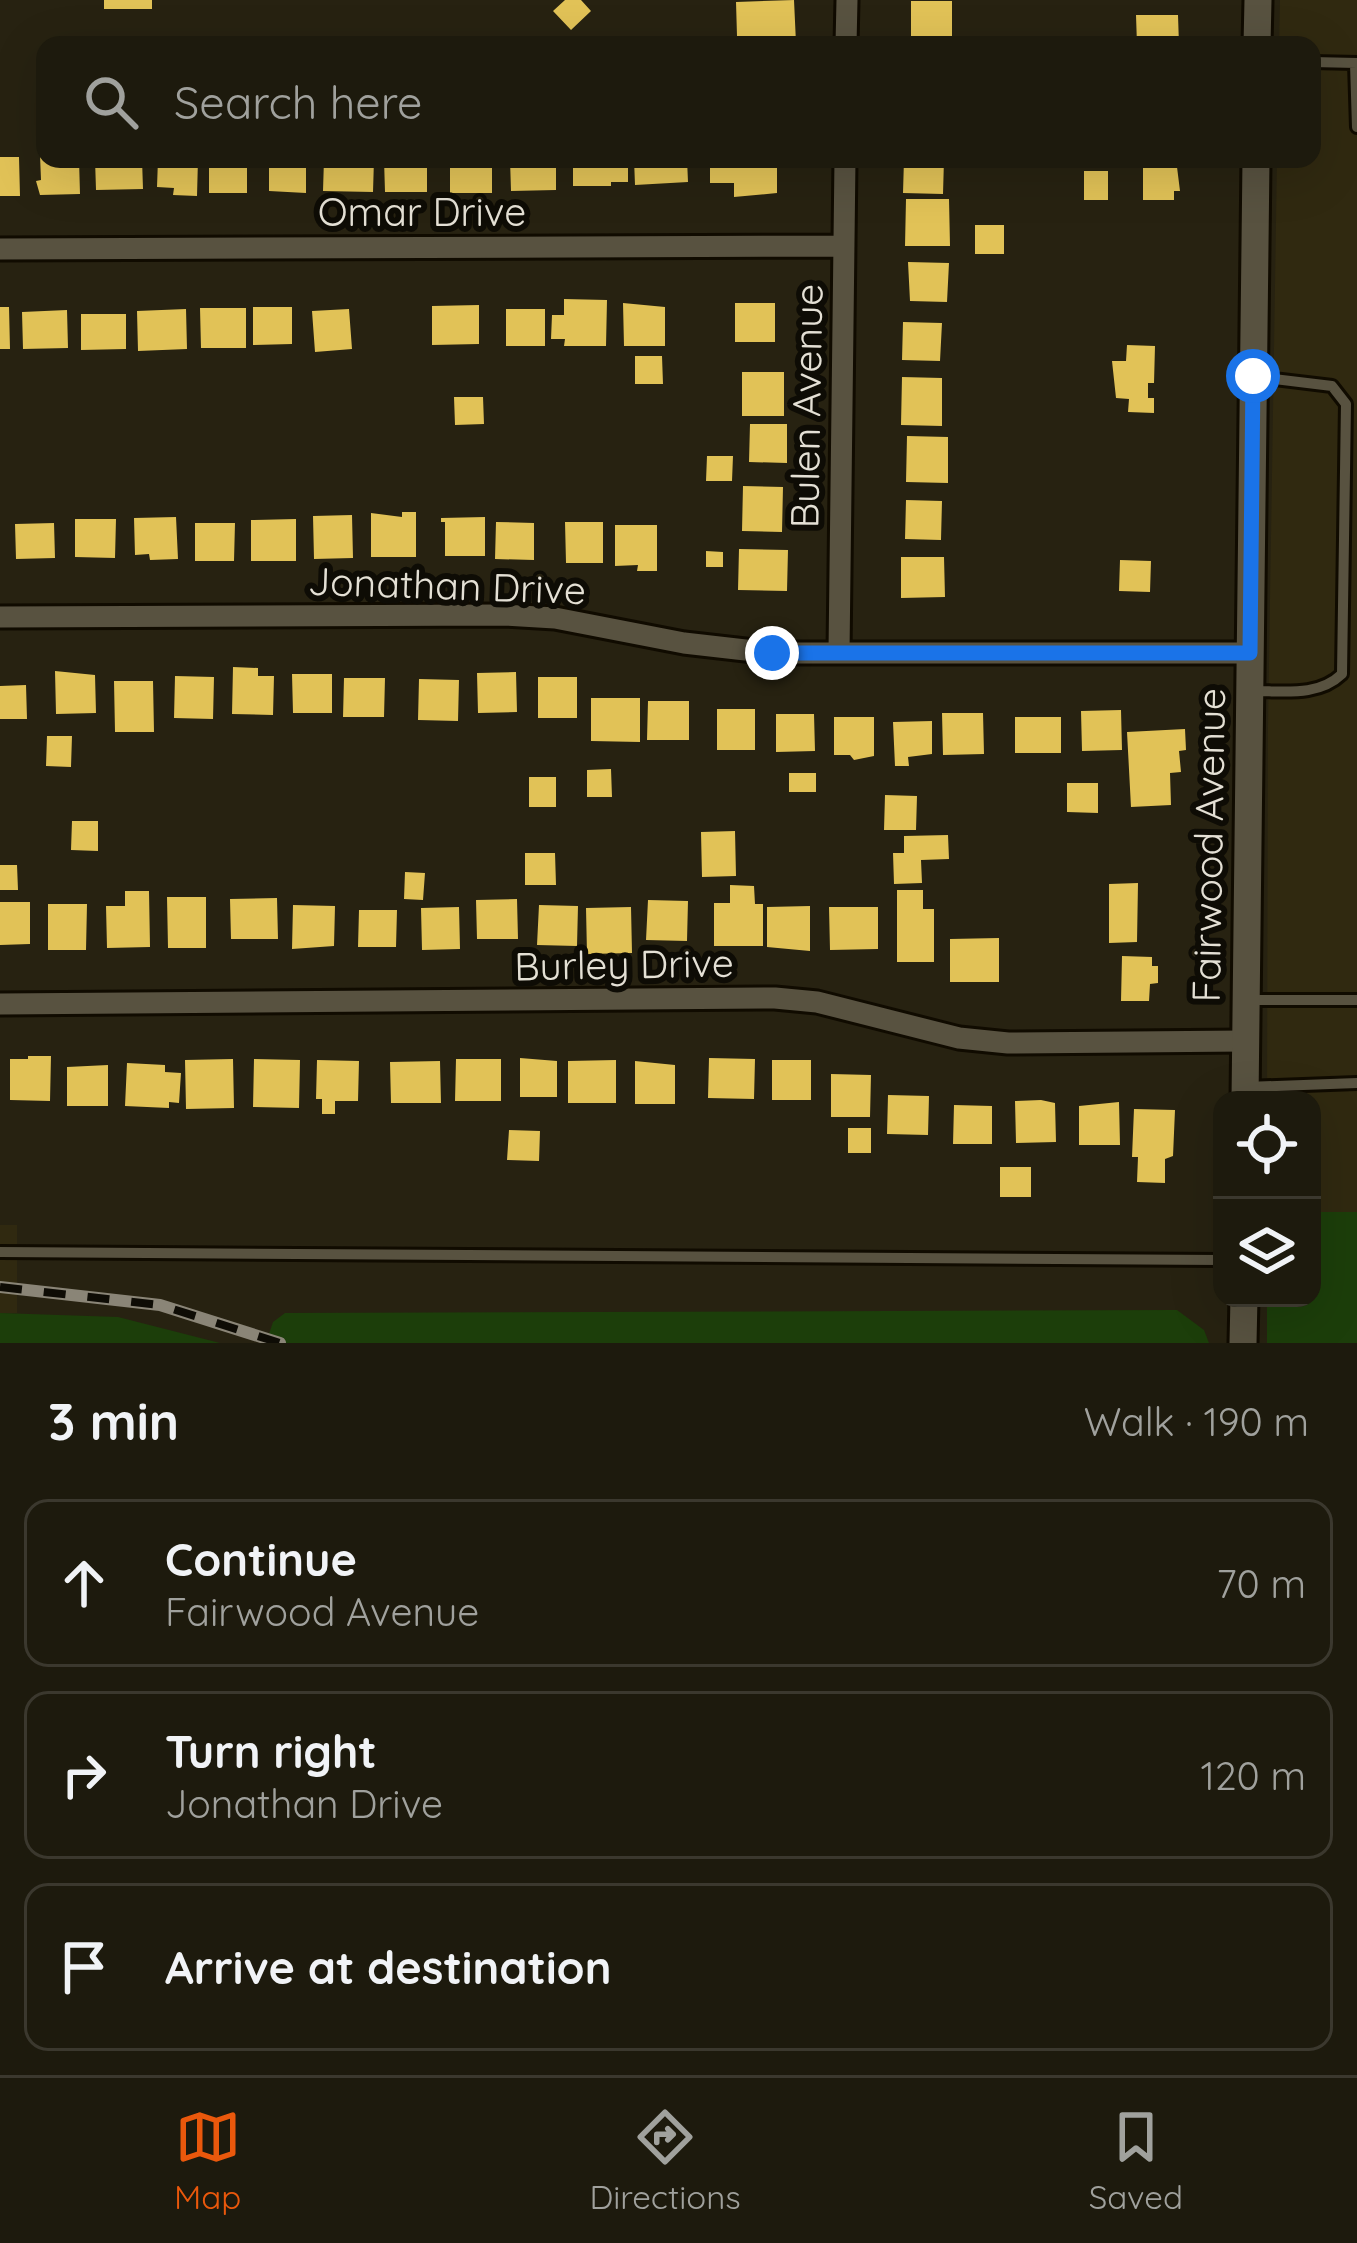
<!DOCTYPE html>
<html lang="en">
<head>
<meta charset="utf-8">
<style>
	:root { --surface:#1d1a0d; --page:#252316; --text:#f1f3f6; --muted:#a0a19d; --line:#3b382e; --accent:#ea580c }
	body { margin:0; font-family:Quicksand,sans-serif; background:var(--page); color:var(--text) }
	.controls { position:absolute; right:36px; bottom:36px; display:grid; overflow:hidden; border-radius:24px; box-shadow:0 12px 48px #0002 }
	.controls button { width:108px; height:108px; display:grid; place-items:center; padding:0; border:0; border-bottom:3px solid var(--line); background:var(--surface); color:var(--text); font:60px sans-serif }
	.stop { position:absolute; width:36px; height:36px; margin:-27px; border:9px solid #1a73e8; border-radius:50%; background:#fff }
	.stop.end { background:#1a73e8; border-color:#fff; box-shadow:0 3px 12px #0008 }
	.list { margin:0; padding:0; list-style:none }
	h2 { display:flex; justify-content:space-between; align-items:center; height:156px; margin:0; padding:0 48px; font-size:51px }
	h2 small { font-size:39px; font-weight:400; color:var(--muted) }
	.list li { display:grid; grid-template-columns:78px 1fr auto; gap:36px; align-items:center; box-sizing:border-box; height:168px; margin:0 24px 24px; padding:0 24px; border:3px solid var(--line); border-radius:24px }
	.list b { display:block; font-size:45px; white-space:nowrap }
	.list p { margin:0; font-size:39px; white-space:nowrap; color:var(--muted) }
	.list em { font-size:39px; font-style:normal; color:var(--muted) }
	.icon { flex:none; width:66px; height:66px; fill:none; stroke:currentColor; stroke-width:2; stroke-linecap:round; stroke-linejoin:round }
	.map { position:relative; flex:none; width:1357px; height:1343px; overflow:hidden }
	.search { position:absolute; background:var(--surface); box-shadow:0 12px 48px #0002; left:36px; right:36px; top:36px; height:132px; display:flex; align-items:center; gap:30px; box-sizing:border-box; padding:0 42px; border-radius:24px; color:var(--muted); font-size:45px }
	.sheet { height:732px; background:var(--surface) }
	nav { display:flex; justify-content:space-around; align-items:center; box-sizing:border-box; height:168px; border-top:3px solid var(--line); background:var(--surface); font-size:33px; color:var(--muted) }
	nav a { display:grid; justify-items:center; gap:6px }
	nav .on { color:var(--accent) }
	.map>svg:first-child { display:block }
	.built { fill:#302910 }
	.green { fill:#1c3e0a }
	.building { fill:#e1c257 }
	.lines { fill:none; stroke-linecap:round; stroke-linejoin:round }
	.service-casing { stroke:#100b00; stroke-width:16 }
	.minor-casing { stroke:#100b00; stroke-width:27 }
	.tertiary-casing { stroke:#100b00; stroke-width:33 }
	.service { stroke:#585240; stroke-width:10 }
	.minor { stroke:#585240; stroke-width:21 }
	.tertiary { stroke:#585240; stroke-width:27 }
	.rail-casing { stroke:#8a8577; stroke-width:12 }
	.rail { stroke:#0e0c05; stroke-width:8; stroke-dasharray:22; stroke-linecap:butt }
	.route { stroke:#1a73e8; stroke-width:15 }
	.labels { text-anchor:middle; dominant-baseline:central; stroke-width:12; stroke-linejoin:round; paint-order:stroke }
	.street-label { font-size:39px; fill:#e4e0d5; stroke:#0e0c05 }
</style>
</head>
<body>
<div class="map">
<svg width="1357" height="1343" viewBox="0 0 1357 1343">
	<rect width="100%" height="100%" fill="#272211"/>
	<path class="built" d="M1280,0H1357V1212H1312V1100H1267L1268,726L1277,159H1312V45H1279Z
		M0,1225H17V1313H0Z"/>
	<path class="green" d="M1312,1212H1357V1343H1267V1298H1312Z
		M1177,1310L1204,1330L1209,1343H266L273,1322L285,1313Z
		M0,1313L118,1317L220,1343H0Z"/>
	<path class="building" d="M104,0H152V9H104Z
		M565,0H581L591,11L571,30L553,11Z
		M794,0L796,43L759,45L753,43L752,36H737L736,2Z
		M911,1H952V42L915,45V37H911Z
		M1136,15H1178L1179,45H1137Z
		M40,155H45V159H79L80,194L40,195L36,181L41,180Z
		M0,157H19L20,196H0Z
		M95,159H142L143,189L96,190Z
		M158,159H198L197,196L173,195L174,188L157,187Z
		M209,159H247V193H209Z
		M269,159H306V193L269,191Z
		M324,159H374L373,192L323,191Z
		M384,159H427V192H385Z
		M450,159H492V193H450Z
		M510,159H556V190L511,191Z
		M573,159H628V182H611V186H573Z
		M634,159H687L688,182L635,185Z
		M710,159H777V193L734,197V183H710Z
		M904,159H944L943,194L903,193Z
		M1143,159H1176L1180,191H1174V200H1143Z
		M1084,171H1108V200H1084Z
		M906,199H949L950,246H905Z
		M975,225H1004V254H975Z
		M908,262L949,263L947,302L910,301Z
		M564,299L607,300L606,346H564L565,339H551L552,315H564Z
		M623,303L665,307V346H624Z
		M735,303H775V342H735Z
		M479,305V344L432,345V306Z
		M0,307H9L10,349H0Z
		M253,307H292V344L253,345Z
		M200,308H246V348H201Z
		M186,309L187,349L138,351L137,311Z
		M349,309L352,349L315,352L312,311Z
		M506,309H545V346H506Z
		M67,310L68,348L23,349L22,312Z
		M81,314H126V349L81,350Z
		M903,322L942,323L940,361L902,360Z
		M1127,345L1155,346L1154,383H1148V398H1154V413L1128,412L1129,399L1116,398L1112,361H1126Z
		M635,356H662L663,384H635Z
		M742,372H784V416H742Z
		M902,377L942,378V426L901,425Z
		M454,397H483L484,424L455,425Z
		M750,424H787V463L749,462Z
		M907,436L948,437V483L906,482Z
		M707,456H733L732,481H706Z
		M743,486L783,487L782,532L742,531Z
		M906,500L942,501L941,540L905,539Z
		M402,512H416V557H371V513L402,517Z
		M352,515L353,558L314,559L313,516Z
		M176,517L178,559L150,560L149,554L135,555L134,518Z
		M485,517V556H445V522H441V518Z
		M75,519H116L115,558L75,557Z
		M296,519V561H251V520Z
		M496,522L534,523V560L495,559Z
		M565,522H603V563H566Z
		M54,523L55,558L16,559L15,524Z
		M195,523H235L234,561H195Z
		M615,525H657V571H637L638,565L615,566Z
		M739,549L788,550L787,591L738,590Z
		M706,551L723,552V567H706Z
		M901,557H944L945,597L901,598Z
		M1120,560L1151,561L1150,592L1119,591Z
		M233,667L258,668V676H274L273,715L232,714Z
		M55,671L95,675L96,713L56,714Z
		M516,672L517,712L478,713L477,673Z
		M292,674H332V713H293Z
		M175,676L214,677L213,719L174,718Z
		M538,677H577V718H538Z
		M344,678H385L384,717H343Z
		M419,679L459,680L458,721L418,720Z
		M114,681H153L154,732H115Z
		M26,685L27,719H0V686Z
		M591,698H640V742L591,741Z
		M648,701H689V740H647Z
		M717,709H755V750H717Z
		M1121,710L1122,750L1082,751L1081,711Z
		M942,713H983L984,754L943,755Z
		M776,714H814L815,751L776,752Z
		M834,717H874V756L854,760L850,755H834Z
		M1015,717H1061V753H1015Z
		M932,721V754L908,757L909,766H895L893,722Z
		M1185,729L1186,750L1179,751L1181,772L1170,773L1171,805L1131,807L1127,732Z
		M47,736H72L71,767L46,766Z
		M611,769L612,797H587V770Z
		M789,773H816V792H789Z
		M529,777H556V807H529Z
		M1067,783H1098V813L1067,812Z
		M885,795L917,796L916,830H884Z
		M72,821H98V851L71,850Z
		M735,831L736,876L702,877L701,832Z
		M948,835L949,859L921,860L922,883L894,884L893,853H904V836Z
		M525,853H555L556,885H525Z
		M0,865H17L18,890H0Z
		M405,872L425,873L423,900L404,899Z
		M1138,883L1137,942L1109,943V884Z
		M730,885L754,886L755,904H763V946H714V903H730Z
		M897,890H923V909H934V962H897Z
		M125,891H149L150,947L107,948L106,906H125Z
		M167,897H206V948H168Z
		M277,898L278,939H231L230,899Z
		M517,899L518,939H477L476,900Z
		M648,900L688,901L687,941L646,940Z
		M0,902H30V944L0,945Z
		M48,904H87L86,950H48Z
		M293,905L335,906L334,946L292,949Z
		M539,905L578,906L577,946L537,945Z
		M810,906V951L767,947V907Z
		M459,907L460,949L422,950L421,908Z
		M631,907L632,953L587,954L586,908Z
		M829,907H878V949L830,950Z
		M359,910H397L396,947H358Z
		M999,938V982H950V939Z
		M1122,956L1152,957V966H1158V983L1150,984L1149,1001H1121Z
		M28,1056H51L50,1101L10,1100V1059H28Z
		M520,1058L557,1061V1097H520Z
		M709,1058L755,1059L754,1099L708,1098Z
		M233,1059L234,1108L186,1109L185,1060Z
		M254,1059L300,1060L299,1108L253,1107Z
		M456,1059H501V1101H455Z
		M317,1060L359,1061L358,1101H335V1114H322V1099H316Z
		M616,1060V1103H568V1061Z
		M772,1060H811V1100H772Z
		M440,1061L441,1103H391L390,1062Z
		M635,1061L675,1065V1104H635Z
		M127,1063L165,1065V1072L181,1073L179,1103L169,1102V1108L125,1106Z
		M108,1065V1106H67V1067Z
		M831,1074L871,1075L870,1117H831Z
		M888,1095L929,1096L928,1135L887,1134Z
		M1041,1100L1055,1103L1056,1142L1016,1143L1015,1101Z
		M1119,1102L1120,1145H1079V1106Z
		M954,1105L992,1106V1144H953Z
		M1134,1109L1175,1110L1173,1156L1165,1159V1183L1137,1182L1138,1157H1132Z
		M848,1128H871V1153H848Z
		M509,1130L540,1131L539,1161L507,1160Z
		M1000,1167H1031V1197H1000Z"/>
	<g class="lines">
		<defs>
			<path id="service" d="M1312,62L1357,63
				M1355,63L1357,127
				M1253,691C1284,691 1318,697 1342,674L1346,404L1332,386L1258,377
				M1249,1000H1357
				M1246,1087L1357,1083
				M0,1252L1222,1260"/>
			<path id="minor" d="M846,45L847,0
				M0,249L844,246
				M0,617L505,615L555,618L684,643L772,653H1250
				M839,653L845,159
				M0,1004L775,998L817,1002L959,1038L1008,1043L1245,1041"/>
			<path id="tertiary" d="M1257,45L1258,0
				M1245,1100L1256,159
				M1243,1343L1244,1298"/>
		</defs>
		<use href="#service" class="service-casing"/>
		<use href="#minor" class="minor-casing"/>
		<use href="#tertiary" class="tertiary-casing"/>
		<use href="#service" class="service"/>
		<use href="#minor" class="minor"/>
		<use href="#tertiary" class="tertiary"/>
		<defs>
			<path id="rail" d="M0,1287L160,1305L280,1343"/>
		</defs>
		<use href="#rail" class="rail-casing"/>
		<use href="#rail" class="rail"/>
	</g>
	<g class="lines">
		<path class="route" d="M772,653H1250L1253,376"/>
	</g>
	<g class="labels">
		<g class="street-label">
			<text x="422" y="211">Omar Drive</text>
			<text transform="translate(806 406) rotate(-89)">Bulen Avenue</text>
			<text transform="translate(447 585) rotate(2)">Jonathan Drive</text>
			<text transform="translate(1208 845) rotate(-89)">Fairwood Avenue</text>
			<text transform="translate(624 964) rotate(-1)">Burley Drive</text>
		</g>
	</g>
</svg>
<div class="controls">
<button><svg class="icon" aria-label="locate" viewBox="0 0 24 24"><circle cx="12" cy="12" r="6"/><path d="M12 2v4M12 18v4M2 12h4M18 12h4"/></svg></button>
<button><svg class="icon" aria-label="layers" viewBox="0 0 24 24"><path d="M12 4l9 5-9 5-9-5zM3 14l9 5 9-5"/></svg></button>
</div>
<div class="stop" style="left:1253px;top:376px"></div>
<div class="stop end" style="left:772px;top:653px"></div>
<div class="search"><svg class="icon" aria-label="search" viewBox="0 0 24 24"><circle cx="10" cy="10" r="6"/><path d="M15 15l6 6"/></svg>Search here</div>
</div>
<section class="sheet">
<h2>3 min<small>Walk · 190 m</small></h2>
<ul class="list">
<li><svg class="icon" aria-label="ahead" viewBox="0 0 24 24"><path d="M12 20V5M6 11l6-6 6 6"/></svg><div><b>Continue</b><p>Fairwood Avenue</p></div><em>70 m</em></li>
<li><svg class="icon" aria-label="right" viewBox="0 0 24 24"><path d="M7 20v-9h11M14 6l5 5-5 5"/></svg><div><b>Turn right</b><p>Jonathan Drive</p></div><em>120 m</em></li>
<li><svg class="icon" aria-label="arrive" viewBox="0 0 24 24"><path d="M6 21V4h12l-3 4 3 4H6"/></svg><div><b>Arrive at destination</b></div></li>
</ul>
</section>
<nav>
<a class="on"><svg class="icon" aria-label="map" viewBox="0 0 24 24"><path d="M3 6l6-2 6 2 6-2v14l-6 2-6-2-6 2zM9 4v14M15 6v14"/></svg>Map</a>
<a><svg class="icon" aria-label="directions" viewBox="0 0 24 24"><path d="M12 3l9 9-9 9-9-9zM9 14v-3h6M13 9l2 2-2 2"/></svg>Directions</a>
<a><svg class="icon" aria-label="saved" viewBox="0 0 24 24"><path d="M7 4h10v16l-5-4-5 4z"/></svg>Saved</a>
</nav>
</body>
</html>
